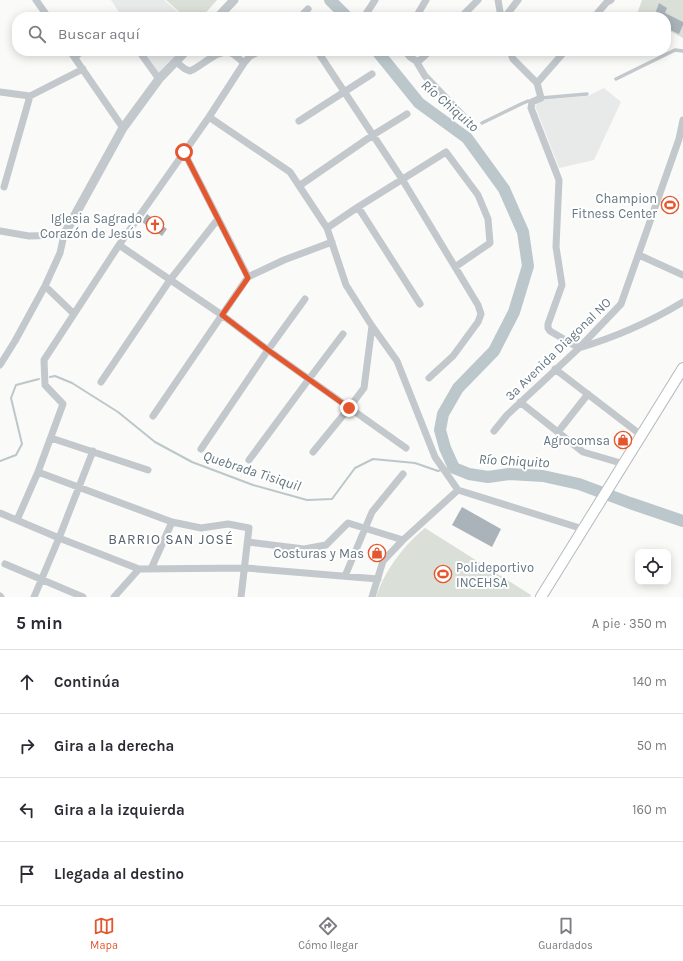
<!DOCTYPE html>
<html lang="es">
<head>
<meta charset="utf-8">
<style>
	:root { --surface:#fff; --page:#f2f2f3; --text:#2b2b33; --muted:#7c7c81; --line:#e1e1e2; --accent:#e4572e }
	body { margin:0; font-family:Karla,sans-serif; background:var(--page); color:var(--text) }
	.controls { position:absolute; right:12px; bottom:12px; display:grid; overflow:hidden; border-radius:8px; box-shadow:0 2px 10px #0003 }
	.controls button { width:36px; height:36px; display:grid; place-items:center; padding:0; border:0; border-bottom:1px solid var(--line); background:var(--surface); color:var(--text); font:20px sans-serif }
	.stop { position:absolute; width:12px; height:12px; margin:-9px; border:3px solid #e4572e; border-radius:50%; background:#fff }
	.stop.end { background:#e4572e; border-color:#fff; box-shadow:0 1px 4px #0008 }
	.list { margin:0; padding:0; list-style:none }
	h2 { display:flex; justify-content:space-between; align-items:center; height:52px; margin:0; padding:0 16px; font-size:17px }
	h2 small { font-size:13px; font-weight:400; color:var(--muted) }
	.list li { display:grid; grid-template-columns:26px 1fr auto; gap:12px; align-items:center; box-sizing:border-box; height:64px; padding:0 16px; border-top:1px solid var(--line) }
	.list b { display:block; font-size:15px; white-space:nowrap }
	.list em { font-size:13px; font-style:normal; color:var(--muted) }
	.icon { flex:none; width:22px; height:22px; fill:none; stroke:currentColor; stroke-width:2; stroke-linecap:round; stroke-linejoin:round }
	.map { position:relative; flex:none; width:683px; height:597px; overflow:hidden }
	.search { position:absolute; background:var(--surface); box-shadow:0 2px 10px #0003; left:12px; right:12px; top:12px; height:44px; display:flex; align-items:center; gap:10px; box-sizing:border-box; padding:0 14px; border-radius:16px; color:var(--muted); font-size:15px }
	.sheet { height:308px; background:var(--surface) }
	nav { display:flex; justify-content:space-around; align-items:center; box-sizing:border-box; height:56px; border-top:1px solid var(--line); background:var(--surface); font-size:11px; color:var(--muted) }
	nav a { display:grid; justify-items:center; gap:2px }
	nav .on { color:var(--accent) }
	.map>svg:first-child { display:block }
	.built { fill:#e8e9e9 }
	.green { fill:#dadfd7 }
	.lines { fill:none; stroke-linecap:round; stroke-linejoin:round }
	.stream { stroke:#bbc7cb; stroke-width:2 }
	.river { stroke:#bbc7cb; stroke-width:12 }
	.building { fill:#aab3b9 }
	.secondary-casing { stroke:#b3babf; stroke-width:12 }
	.service { stroke:#c3c8cc; stroke-width:3.5 }
	.minor { stroke:#c3c8cc; stroke-width:7 }
	.tertiary { stroke:#c3c8cc; stroke-width:9 }
	.secondary { stroke:#fff; stroke-width:10 }
	.route { stroke:#e4572e; stroke-width:5 }
	.labels { text-anchor:middle; dominant-baseline:central; stroke-width:4; stroke-linejoin:round; paint-order:stroke }
	.poi-label { font-size:13px; fill:#657683; stroke:#fff; text-anchor:end }
	.street-label { font-size:13px; fill:#657683; stroke:#fff }
	.water-label { font-size:14px; font-style:italic; fill:#60757c; stroke:#fff }
	.neighbourhood-label { font-size:14px; letter-spacing:1px; fill:#57646e; stroke:#fff }
</style>
</head>
<body>
<div class="map">
<svg width="683" height="597" viewBox="0 0 683 597">
	<rect width="100%" height="100%" fill="#fafaf8"/>
	<path class="built" d="M111,0H164L184,17H122Z
		M144,51H181L160,75Z
		M604,88L621,102L594,160L559,168L535,106L542,100L588,96Z"/>
	<path class="green" d="M166,0H217L202,17H185Z
		M642,0H683V38L666,29V17H643L637,14Z
		M425,528L531,595L530,597H376C385,570 404,545 425,528Z"/>
	<g class="lines">
		<path class="stream" d="M50,377L55,376L72,383L118,412L155,442L192,462L253,485L307,500L332,499L355,468L373,459L415,463L438,471L441,470
			M0,461L16,455L22,444L11,398L16,385L39,379
			M446,469L454,468"/>
		<path class="river" d="M330,0L347,17
			M377,51L419,103L467,138L504,189L523,232L528,266L514,312L494,351L458,388L443,414L440,430L445,448L454,468L469,474L488,477L509,474L543,476L579,484L630,503L683,521"/>
	</g>
	<path class="building" d="M659,3L667,8L665,13L683,22V25L679,34L666,28V17H654Z
		M147,214L167,229L162,236L142,222Z
		M462,507L501,529L492,547L452,525Z
		M374,548L383,550L381,558L372,556Z"/>
	<g class="lines">
		<defs>
			<path id="secondary" d="M541,597L683,368"/>
		</defs>
		<use href="#secondary" class="secondary-casing"/>
		<path class="service" d="M616,79L675,50L683,51
			M541,98L587,94
			M482,123L521,104L528,101L532,102"/>
		<path class="minor" d="M36,0L48,17
			M498,0L501,17
			M300,17L308,9
			M364,17L375,0
			M416,17L426,0
			M461,17L478,0
			M505,17L518,0
			M594,17L607,2L611,0
			M70,51L123,128
			M139,51L159,79
			M405,51C409,56 413,61 419,61L430,51
			M510,51L513,59L537,83L541,98L532,102L531,108L559,180L556,247L562,285L548,324V328L550,331L579,348C616,337 650,322 683,302
			M320,55L402,179L478,305L481,314L478,322L453,356L429,378
			M75,57L82,51
			M416,61L425,76L464,117
			M244,63L250,56L260,51
			M537,83L565,51
			M0,92L30,96L83,69
			M209,117L290,172L327,228L346,285L372,326L397,361L435,457L458,490L583,529
			M299,121L372,74
			M299,186L373,135L407,114
			M4,187L30,96
			M358,207L420,304
			M327,228L358,207L446,152L478,195L488,219L490,243L455,267
			M0,231L29,236L64,235L60,253L45,286L15,341L0,365
			M119,245L222,315L268,350L406,448
			M639,255L683,275
			M248,277L284,260L332,242
			M45,286L73,313
			M555,369L641,435
			M101,382L170,280L218,219
			M520,402L583,452L624,464
			M153,416L248,277L184,152
			M494,431L507,415L579,348L621,304L679,139L683,120
			M558,432L588,394
			M51,438L148,470
			M201,449L268,350L305,299
			M313,452L349,408L364,388L372,326
			M249,460L309,379L343,334
			M38,472L172,522L201,528L228,524L249,528L241,597
			M0,513L59,538L139,569L246,568L378,579
			M17,520L38,472L63,404L45,385L44,360L119,245L209,117L244,63C240,60 236,55 231,53C218,48 201,67 190,71L185,69L176,62
			M248,542L304,549L326,545L348,523L403,540
			M5,564L83,597
			M151,569L172,522
			M345,576L372,512L403,474
			M0,596L1,597
			M34,597L59,538L93,451
			M114,597L139,569
			M372,597L383,561L403,540L458,490"/>
		<path class="tertiary" d="M218,17L234,0
			M64,235L123,128L159,79L186,51"/>
		<use href="#secondary" class="secondary"/>
	</g>
	<g class="lines">
		<path class="route" d="M184,152L248,278L222,315L268,350L349,408"/>
	</g>
	<defs>
		<symbol id="stadium-ring" viewBox="-11 -11 22 22"><circle r="9.5" fill="#fff" stroke="#e4572e" stroke-width="1.5"/><path d="M0-5a6.5 5 0 1 0 0 10a6.5 5 0 1 0 0-10ZM-3.5-1.8h7v3.6h-7Z" fill="#e4572e"/></symbol>
		<symbol id="church-ring" viewBox="-11 -11 22 22"><circle r="9.5" fill="#fff" stroke="#e4572e" stroke-width="1.5"/><path d="M-1.2-6h2.4v3.5h3.3v2.4h-3.3V6h-2.4V-.1h-3.3v-2.4h3.3Z" fill="#e4572e"/></symbol>
		<symbol id="shop-ring" viewBox="-11 -11 22 22"><circle r="9.5" fill="#fff" stroke="#e4572e" stroke-width="1.5"/><path d="M-5-2.5h2.3a2.7 3.5 0 0 1 5.4 0H5L5.5 6h-11ZM-1.5-2.5h3a1.5 2.3 0 0 0-3 0Z" fill="#e4572e"/></symbol>
	</defs>
	<g fill-rule="evenodd">
		<use href="#stadium-ring" x="660" y="195" width="20" height="20"/>
		<use href="#church-ring" x="145" y="215" width="20" height="20"/>
		<use href="#shop-ring" x="613" y="430" width="20" height="20"/>
		<use href="#shop-ring" x="367" y="543" width="20" height="20"/>
		<use href="#stadium-ring" x="433" y="564" width="20" height="20"/>
	</g>
	<g class="labels">
		<g class="poi-label">
			<text x="657" y="198">Champion<tspan x="657" dy="15">Fitness Center</tspan></text>
			<text x="142" y="218">Iglesia Sagrado<tspan x="142" dy="15">Corazón de Jesús</tspan></text>
			<text x="610" y="440">Agrocomsa</text>
			<text x="364" y="553">Costuras y Mas</text>
			<text x="456" y="567" text-anchor="start">Polideportivo<tspan x="456" dy="15">INCEHSA</tspan></text>
		</g>
		<g class="street-label">
			<text transform="translate(558 349) rotate(-44)">3a Avenida Diagonal NO</text>
		</g>
		<g class="water-label">
			<text transform="translate(450 106) rotate(41)">Río Chiquito</text>
			<text transform="translate(514 461) rotate(3)">Río Chiquito</text>
			<text transform="translate(252 471) rotate(18)">Quebrada Tisiquil</text>
		</g>
		<g class="neighbourhood-label">
			<text x="171" y="539">BARRIO SAN JOSÉ</text>
		</g>
	</g>
</svg>
<div class="controls">
<button><svg class="icon" aria-label="locate" viewBox="0 0 24 24"><circle cx="12" cy="12" r="6"/><path d="M12 2v4M12 18v4M2 12h4M18 12h4"/></svg></button>
</div>
<div class="stop" style="left:184px;top:152px"></div>
<div class="stop end" style="left:349px;top:408px"></div>
<div class="search"><svg class="icon" aria-label="search" viewBox="0 0 24 24"><circle cx="10" cy="10" r="6"/><path d="M15 15l6 6"/></svg>Buscar aquí</div>
</div>
<section class="sheet">
<h2>5 min<small>A pie · 350 m</small></h2>
<ul class="list">
<li><svg class="icon" aria-label="ahead" viewBox="0 0 24 24"><path d="M12 20V5M6 11l6-6 6 6"/></svg><div><b>Continúa</b></div><em>140 m</em></li>
<li><svg class="icon" aria-label="right" viewBox="0 0 24 24"><path d="M7 20v-9h11M14 6l5 5-5 5"/></svg><div><b>Gira a la derecha</b></div><em>50 m</em></li>
<li><svg class="icon" aria-label="left" viewBox="0 0 24 24"><path d="M17 20v-9H6M10 6l-5 5 5 5"/></svg><div><b>Gira a la izquierda</b></div><em>160 m</em></li>
<li><svg class="icon" aria-label="arrive" viewBox="0 0 24 24"><path d="M6 21V4h12l-3 4 3 4H6"/></svg><div><b>Llegada al destino</b></div></li>
</ul>
</section>
<nav>
<a class="on"><svg class="icon" aria-label="map" viewBox="0 0 24 24"><path d="M3 6l6-2 6 2 6-2v14l-6 2-6-2-6 2zM9 4v14M15 6v14"/></svg>Mapa</a>
<a><svg class="icon" aria-label="directions" viewBox="0 0 24 24"><path d="M12 3l9 9-9 9-9-9zM9 14v-3h6M13 9l2 2-2 2"/></svg>Cómo llegar</a>
<a><svg class="icon" aria-label="saved" viewBox="0 0 24 24"><path d="M7 4h10v16l-5-4-5 4z"/></svg>Guardados</a>
</nav>
</body>
</html>
